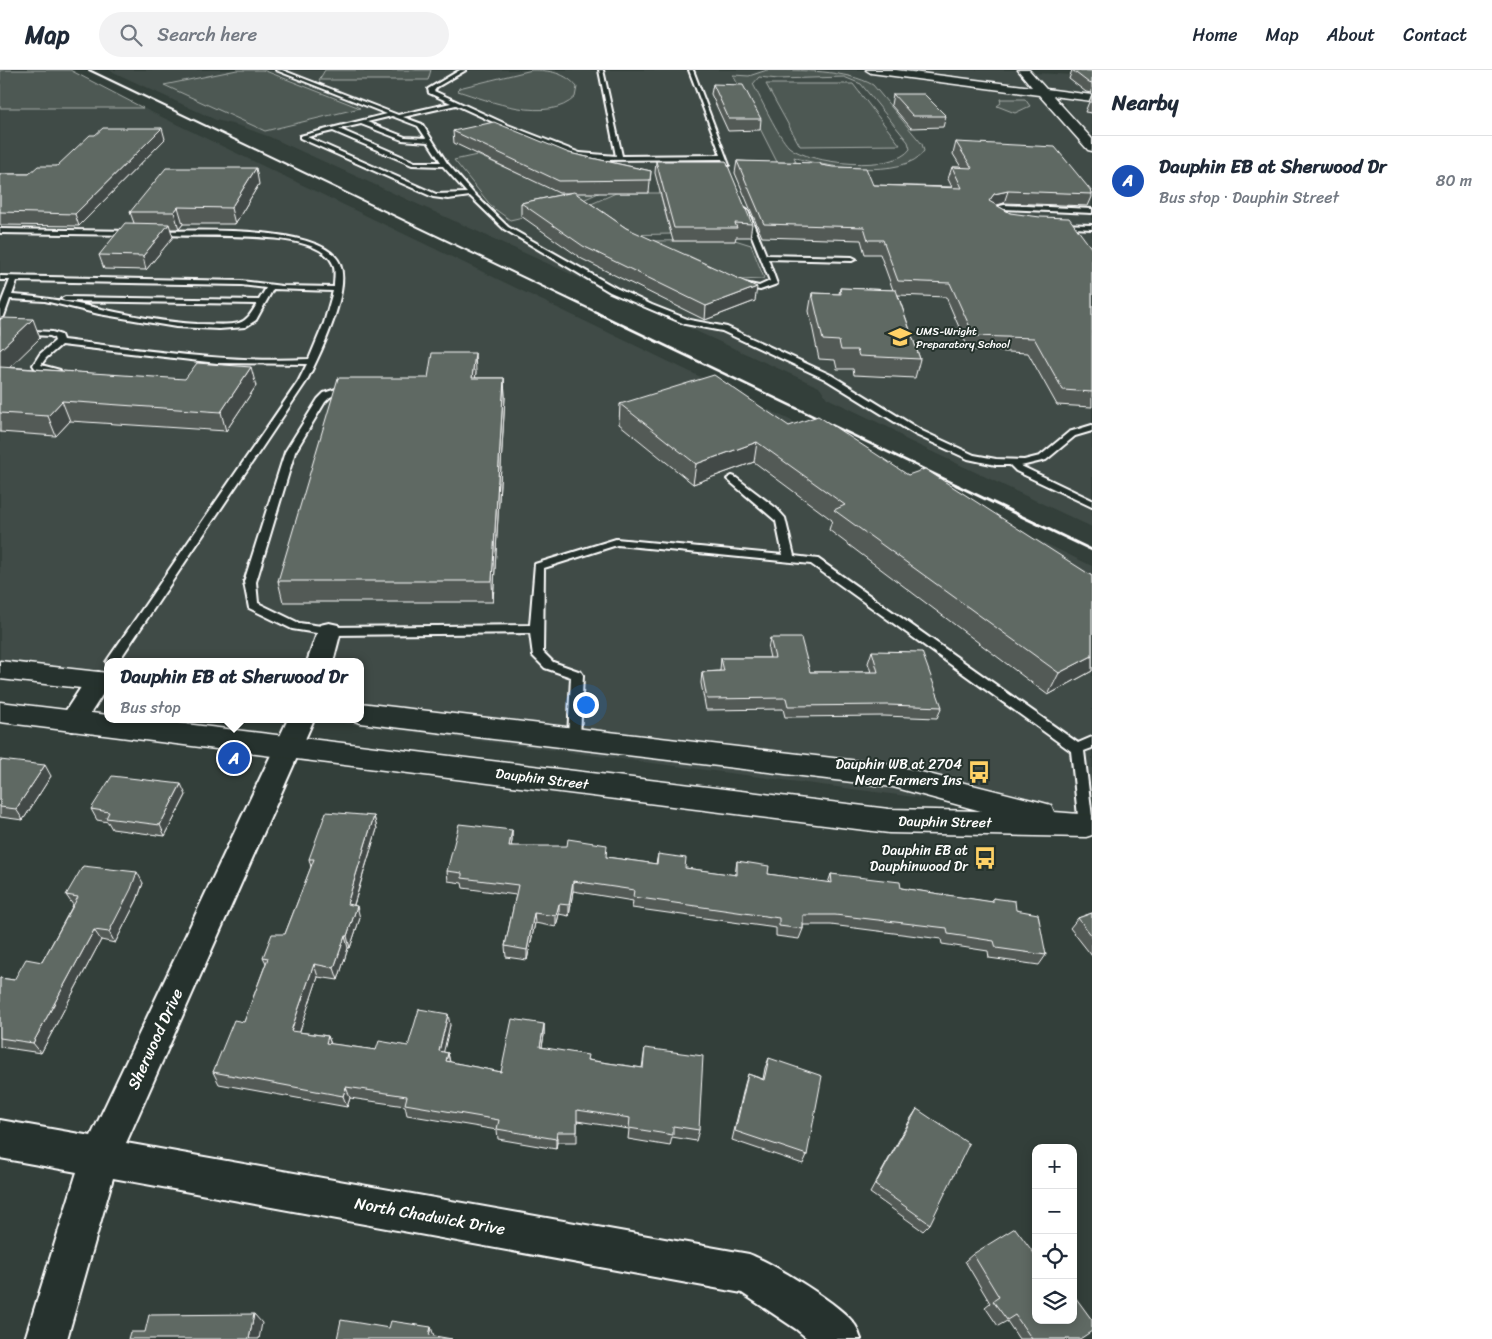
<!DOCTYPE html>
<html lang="en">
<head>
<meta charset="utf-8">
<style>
	:root { --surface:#fff; --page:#f2f2f3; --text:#1f2937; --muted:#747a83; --line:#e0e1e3; --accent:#2563eb }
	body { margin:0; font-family:Sriracha,sans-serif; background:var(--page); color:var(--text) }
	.controls { position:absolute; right:15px; bottom:15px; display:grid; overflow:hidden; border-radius:10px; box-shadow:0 2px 12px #0003 }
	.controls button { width:45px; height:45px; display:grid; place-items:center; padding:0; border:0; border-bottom:1px solid var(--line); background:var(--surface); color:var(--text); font:25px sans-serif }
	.you { position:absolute; left:585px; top:634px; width:18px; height:18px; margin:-12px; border:4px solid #fff; border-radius:50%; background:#1a73e8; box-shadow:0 0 0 8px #1a73e833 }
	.badge { display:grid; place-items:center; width:32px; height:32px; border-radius:50%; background:var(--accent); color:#fff; font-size:16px; font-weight:700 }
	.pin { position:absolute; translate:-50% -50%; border:2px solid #fff; box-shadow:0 1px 5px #0006 }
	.popup { position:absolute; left:104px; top:588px; width:260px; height:65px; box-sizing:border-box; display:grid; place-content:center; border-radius:10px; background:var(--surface); filter:drop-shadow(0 1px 4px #0005); font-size:16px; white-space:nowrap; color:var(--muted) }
	.popup b { font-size:19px; color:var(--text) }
	.popup::after { content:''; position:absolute; left:50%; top:100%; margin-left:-10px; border:10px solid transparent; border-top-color:var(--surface) }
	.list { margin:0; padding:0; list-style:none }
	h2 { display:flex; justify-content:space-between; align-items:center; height:65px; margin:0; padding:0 20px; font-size:21px }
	h2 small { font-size:16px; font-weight:400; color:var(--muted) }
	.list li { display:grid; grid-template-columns:32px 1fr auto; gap:15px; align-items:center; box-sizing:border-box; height:90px; padding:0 20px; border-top:1px solid var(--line) }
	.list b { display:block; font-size:19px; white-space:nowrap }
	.list p { margin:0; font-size:16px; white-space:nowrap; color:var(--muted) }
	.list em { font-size:16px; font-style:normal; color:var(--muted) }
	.icon { flex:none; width:28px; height:28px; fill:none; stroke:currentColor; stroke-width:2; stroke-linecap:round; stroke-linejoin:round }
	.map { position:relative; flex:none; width:1092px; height:1269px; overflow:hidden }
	header { display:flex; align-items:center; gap:30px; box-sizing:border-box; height:70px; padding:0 25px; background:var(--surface); border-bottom:1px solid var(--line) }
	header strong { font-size:24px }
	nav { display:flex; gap:28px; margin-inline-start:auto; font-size:18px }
	.search { width:350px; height:45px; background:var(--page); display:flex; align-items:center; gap:12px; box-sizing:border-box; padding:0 18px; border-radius:28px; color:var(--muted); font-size:19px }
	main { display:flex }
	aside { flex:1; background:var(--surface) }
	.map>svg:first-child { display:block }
	.built { fill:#404c47 }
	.green { fill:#4d5853; stroke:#a6aca9; fill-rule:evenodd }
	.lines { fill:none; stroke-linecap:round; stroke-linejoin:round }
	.service-casing { stroke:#fff; stroke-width:4 }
	.minor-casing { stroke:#fff; stroke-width:4 }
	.tertiary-casing { stroke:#fff; stroke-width:3 }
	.secondary-casing { stroke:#fff; stroke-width:3 }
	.service { fill:#26332d; fill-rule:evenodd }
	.minor { fill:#26332d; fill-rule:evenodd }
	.tertiary { fill:#26332d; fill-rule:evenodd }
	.secondary { fill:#26332d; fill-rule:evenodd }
	.rail-far2 { stroke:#fff; stroke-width:2 }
	.rail-far1 { stroke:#fff; stroke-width:2.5 }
	.rail { stroke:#fff; stroke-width:3 }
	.wall { fill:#525a56; stroke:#fff }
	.shaded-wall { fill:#424a46; stroke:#fff }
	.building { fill:#5f6964; stroke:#fff }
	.labels { text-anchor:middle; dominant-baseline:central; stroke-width:4; stroke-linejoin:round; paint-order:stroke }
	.far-poi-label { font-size:11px; fill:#fff; stroke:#26332d; text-anchor:start }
	.poi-label { font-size:14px; fill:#fff; stroke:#26332d; text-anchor:end }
	.street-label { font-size:14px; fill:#fff; stroke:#26332d }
	.near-street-label { font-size:16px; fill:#fff; stroke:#26332d }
</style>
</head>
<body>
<header>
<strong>Map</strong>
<div class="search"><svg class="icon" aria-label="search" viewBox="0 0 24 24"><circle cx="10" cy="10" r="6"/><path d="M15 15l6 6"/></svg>Search here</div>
<nav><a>Home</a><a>Map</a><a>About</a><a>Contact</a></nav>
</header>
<main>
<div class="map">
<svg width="1092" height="1269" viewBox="0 0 1092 1269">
	<rect width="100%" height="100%" fill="#333f3a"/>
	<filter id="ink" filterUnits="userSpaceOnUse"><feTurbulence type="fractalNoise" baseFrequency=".02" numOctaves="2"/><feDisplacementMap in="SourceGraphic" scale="10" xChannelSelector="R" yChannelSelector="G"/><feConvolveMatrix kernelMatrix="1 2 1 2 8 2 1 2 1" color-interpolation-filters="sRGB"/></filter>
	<g filter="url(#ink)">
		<path class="built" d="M109,0H1031L1034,3L1092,6V70L1058,26L1039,24L1092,85V457L905,369L894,360L827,328L819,317L270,67L240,56L216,50Z
			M0,38H143L1092,496V750L312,649H360V592H108V623L0,609Z"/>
		<path class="green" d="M0,0H70L143,38H0Z
			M237,0H263L360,38L265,61L164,15Z
			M325,0H431L428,10H319Z
			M532,0C549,0 566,3 577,17L575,27C548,54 489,31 458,21L459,18Z
			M767,0C799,0 847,0 873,15L922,74L924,81C905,110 821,97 794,87L796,92H777L733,5L749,6ZM759,7L778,9L844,7L861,14L908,72L910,79C894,103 809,94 789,77C778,66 761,29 753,14Z
			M766,14H853L900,75L800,76Z
			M1000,29H1025L1030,36L1015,43L997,36L1001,33Z
			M477,85L526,107L603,121L570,136L510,150L492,137L454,90Z
			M616,123H660L671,164L617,165L580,139Z
			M735,170L751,175L764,208L762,209L740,210L687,185L675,189L653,171Z"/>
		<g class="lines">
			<defs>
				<path id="service" d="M276,0H282L398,45L451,33L429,23L428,19L460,0H466L437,17L434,21L508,55L580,83L616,86L599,0H603L622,86L721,85L689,0H693L729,95H725L722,89L601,90L579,87L504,57L456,35L403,47L422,54L447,93L473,123L508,157L616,218L652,235L690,250L727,257L831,305L922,361L974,385L996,389L1024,390L1040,386L1069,362L1092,355V361L1075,366L1046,390L1021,396L1092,430V437L1016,401L1010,395H996L968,389L916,365L825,309L722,261L685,254L610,222L504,159L470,126L448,129L433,127L300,68V66L387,44ZM392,46L418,56L426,68L405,67L367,52ZM361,54L402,70L428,72L441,92H415L339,59ZM333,61L412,95L443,96L467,123L436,124L307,67Z
					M1004,135L1092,139V143L1004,139L993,141L992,146L987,145L988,139Z
					M745,139L748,141L766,185L852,187L856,189L852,191L768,189L777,214L760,220L737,216L736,214L740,212L759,216L770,211L742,141Z
					M1058,154L1092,155V159L1056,157V155Z
					M0,159L134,161L137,163L134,165L0,163Z
					M156,161C194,161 324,154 340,194C351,222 319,287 306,312L118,592H108V595L106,592L108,589L298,312L307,294L217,293L61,275L46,288L41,295L60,300V304L57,305L37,301L33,295L40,284L55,271L54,268L50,266L0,263V259L52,262L61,265L63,270C145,280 226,293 309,289L324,253L333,221L273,219L256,250L245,257L219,259L176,257L99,244L45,231L10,229L4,246L0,248V236L10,210H0V206L241,211L282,216L334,217C334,209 336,201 333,194C317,155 190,170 154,164L153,163ZM17,211L241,215L266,218L259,230L65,227L61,229L65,231L257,234C252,242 248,250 239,253C226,256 210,254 197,254C134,251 74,228 12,225Z
					M339,318L343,321L330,327L325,332L295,382L256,512L258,533L299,553L329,557L530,555L535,494L616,469L783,485L776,451L727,409L732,406L735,407L776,438L785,448L794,486L818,489L1078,673L1092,667V678L1084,681L1092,747L1091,759L1086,761L1081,759L1079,755L1071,681L811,494L617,475L544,498L543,582L553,592L581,602L583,605L580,667L579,670H569L568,667L571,607L545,598L533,586L530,563L329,565L292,559L249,538L244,512L285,382L318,329L324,323Z"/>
				<path id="minor" d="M329,553L338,555L341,561L333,592H307L320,555Z
					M98,602L107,605L108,616L81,658L72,661L63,658L59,651L89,605Z
					M288,649H314L126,1073L749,1184C772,1193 842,1235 855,1255C858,1259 859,1265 861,1269H808L796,1259L742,1223L113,1108L67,1269H25L77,1102L0,1088V1050L91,1066Z"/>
				<path id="tertiary" d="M866,0H896L1032,17L1018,0H1029L1046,19L1092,25V31L1053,26L1092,69V81L1088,80L1039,25L871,3Z"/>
				<path id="secondary" d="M0,591L108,603V621L0,609Z
					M0,632L108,645V649H144L889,739L981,741L893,717L360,653L350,649H360V633L893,695L1040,732L1051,735L1054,742L1092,745V765L1086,767L889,763L0,652Z"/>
			</defs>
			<use href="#service" class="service-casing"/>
			<use href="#minor" class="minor-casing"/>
			<use href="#tertiary" class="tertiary-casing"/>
			<use href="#secondary" class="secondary-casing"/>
			<use href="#service" class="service"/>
			<use href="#minor" class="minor"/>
			<use href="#tertiary" class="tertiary"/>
			<use href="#secondary" class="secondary"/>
			<path class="rail-far2" d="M89,0L598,243"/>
			<path class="rail-far1" d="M595,242L959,416"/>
			<path class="rail" d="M956,415L1092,480"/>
		</g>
		<path class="wall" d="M1072,0L1092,1V23L1086,22L1069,9Z
			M713,14L761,49L760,60L728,61L711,24Z
			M893,24L946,46L943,57L911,58L891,35Z
			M1092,24V43L1085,42L1089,32Z
			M453,61L569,83L651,101L649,123H575L626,158L755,231L705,250L582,189L521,146V133L570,123H559L454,73Z
			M165,69L79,156L0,155V104H29L57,96Z
			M956,72L1092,122V127L1088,136L1004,133L996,135L1010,143L1092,179V337L1057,335L1028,283L969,280L946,227L898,225L920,289L915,308L854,305L853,299H837L835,290L819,289L809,241L812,223L839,224L840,218L893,220L880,184H865L861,170L762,167L735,103L737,91L821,95L873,115L952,117L948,109L952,97H961L953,84Z
			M656,91L752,154L750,167H736L735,171H673L655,103Z
			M259,114L235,154H183L179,159H170L173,167L146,200L104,199L99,185L134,153L130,142Z
			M0,250L40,268L9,297L256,316L226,361L70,351L56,366L0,362Z
			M476,302L475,308H504L505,327L493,532H283L278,511L428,308Z
			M620,334L789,356L908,405L1092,506V601L1048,625L829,460L832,450L754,392L693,414L619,354Z
			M770,568L810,602H871L868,593L872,581L942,637L937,648L884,646L785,647L783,639L706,640L701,613L702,602L720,601L721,588H770L768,579Z
			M0,690L51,706L23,750L0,747Z
			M186,725L165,766L112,759L108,752L97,750L91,739Z
			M374,746L377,759L354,835L360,848L350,878H348L338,910L318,907L299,962L328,966L331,974L376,980L408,976L450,955L443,982L448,983L450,992L501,1002L544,954V965L542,977L588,990L642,998L645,978L699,1060L696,1071L672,1067L670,1076L628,1069L629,1059L577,1051V1072H557L556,1079L498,1069L497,1060L407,1045L405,1036L350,1028L347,1037L219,1014L213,1002L244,952L266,893L263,887L285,864L311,797L309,789Z
			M512,760V771L511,776L606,787L656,794L658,784L685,798L735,805L737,791L768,804L828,813L831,804L901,818L991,832L993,828L1016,840L1046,885L1039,895L989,888L988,881L942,874L941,869L831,855H803V859L799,869L776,866V858L632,838L633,831L573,821L569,846L559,844L556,857L535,853L527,890L506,887L505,876L516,825L463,818L462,813L448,811L447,801Z
			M143,813L137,830L115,873L101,870L41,983L0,977V908L14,910L42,892L73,835L66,825Z
			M1092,843V886L1070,858L1078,848Z
			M769,988L807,1085L803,1094L732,1070L745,1014L748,1004L763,1009L765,998Z
			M917,1039L930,1154L923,1161L870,1123L911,1048Z
			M973,1184L1080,1269H1019L1007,1251L998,1256L985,1237L990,1233L965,1191Z"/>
		<path class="shaded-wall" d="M162,58L165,69L79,156L75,144Z
			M256,98L259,114L235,154L231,138Z
			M1008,121L1004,133L990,137L989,131L994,124Z
			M178,137L183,154L179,159L174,142Z
			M169,154L173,167L146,200L143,186Z
			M757,217L755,231L705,250L706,236Z
			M33,249L40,268L0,307V280Z
			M475,283L476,302L473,327L472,308Z
			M251,297L256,316L226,361L221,342Z
			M504,308L505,327L493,532L492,511Z
			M62,331L70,351L56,366L48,346Z
			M757,372L754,392L693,414L696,394Z
			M1092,586V601L1048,625L1059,603Z
			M45,695L51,706L23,750L16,739Z
			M181,714L186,725L165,766L160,755Z
			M374,746L377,759L350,847L347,834Z
			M512,760V771L509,787V776Z
			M137,802L143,813L137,830L115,873L109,862Z
			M573,811V821L569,846V835Z
			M559,834V844L556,857V846Z
			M357,836L360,848L350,878L347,866Z
			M534,843L535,853L527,890V880Z
			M94,860L101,870L41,983L33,973Z
			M345,866L348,878L338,910L334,898Z
			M314,894L318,907L296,973L291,961Z
			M448,944L450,955L441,993L439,981Z
			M544,954V965L540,988V977Z
			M328,966L332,978L326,973Z
			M448,983L450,994L446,991Z
			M346,1017L350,1028L347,1037L343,1026Z
			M557,1062V1072L556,1079V1069Z
			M254,1244L262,1253L259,1269H249Z
			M431,1257L434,1266L429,1265Z"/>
		<path class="building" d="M1072,0L1092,1V14L1089,13Z
			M713,14L743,15L761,49H729Z
			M893,24H924L946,46H913Z
			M1092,24V32H1089Z
			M494,52L569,83L651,101L650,110L559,111L453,61Z
			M103,58H162L75,144L0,142V104H29L38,96H57L90,65H95Z
			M956,72L1055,77L1092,122V124L1008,121L994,124L989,131L1010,143L1040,147L1069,148L1092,179V322L1063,320L1034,268L974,266L950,213L898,211L883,170H868L864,157L764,154L737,91L820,93L821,95L833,97L866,98L873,115L962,118L952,97L972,98Z
			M656,91H726L752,154L735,153L737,158H674Z
			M166,98H256L231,138L178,137L174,142H130Z
			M574,122L626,158L757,217L706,236L583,176L521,133Z
			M125,153L169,154L143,186L99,185Z
			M840,218L896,220L920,289L859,286L857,280H841L839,271L823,270L812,223L841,224Z
			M2,248L33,249L0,280V250Z
			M432,283H475L472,308H504L492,511H278L338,308H428Z
			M197,293L251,297L221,342L62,331L48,346L0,343V297L185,309Z
			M714,305L789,356L818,346L908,405L925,399L1092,506V586L1059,603L834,440L845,435L757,372L696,394L620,334Z
			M770,568H801L810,602H878L872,581L922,582L942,637L888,635L788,636L786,628L707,629L702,602L724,601L721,588H775Z
			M0,690L45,695L16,739L0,737Z
			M112,706L181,714L160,755L106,748L109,742L91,739Z
			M326,742L374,746L347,834L357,836L347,866H345L334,898L314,894L291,961L328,966L326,973L376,980L379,971L408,976L419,939L448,944L439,981L448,983L446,991L501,1002L512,949L544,954L540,977L588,985L587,990L643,998L645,978L703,986L699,1060L673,1056V1065L629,1058L630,1048L577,1040V1062H557L556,1069L497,1059L499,1050L405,1034L407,1026L346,1017L343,1026L213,1002L234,950L244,952L268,888L263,887L272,864H285L314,789H309Z
			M459,754L512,760L509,776H567L568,769L607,775L606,787L657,794L658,784L686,788L685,798L737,805V791L769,796L768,804L832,813L831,804L900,812L901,818L993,832V828L1015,831L1016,840L1038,844L1046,885L996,878L994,871L948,864L947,858L835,845H803V859L779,856V848L633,827L634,820L573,811L569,835L559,834L556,846L534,843L527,880L505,876L518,815L462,808V803L447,801Z
			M83,796L137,802L131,819L109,862L94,860L33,973L0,968V908L14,910L26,889L42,892L78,827L66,825Z
			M1092,843V866L1078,848Z
			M769,988L822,1006L807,1085L735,1061L748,1004L764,1010Z
			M917,1039L969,1074L930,1154L875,1115Z
			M1015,1158L1036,1186V1250H1073V1224L1092,1250V1261L1080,1269H1032L1015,1245L1007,1250L993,1231L999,1227L973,1184Z
			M254,1244L249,1269H128L130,1262H145L149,1245Z
			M341,1250L389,1258L391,1251L431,1257L429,1265L452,1269H337Z"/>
	</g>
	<defs>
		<symbol id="school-bare" viewBox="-9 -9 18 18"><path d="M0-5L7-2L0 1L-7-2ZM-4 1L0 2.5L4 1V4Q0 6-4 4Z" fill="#ffd166" stroke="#26332d" stroke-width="2.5" paint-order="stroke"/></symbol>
		<symbol id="bus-bare" viewBox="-9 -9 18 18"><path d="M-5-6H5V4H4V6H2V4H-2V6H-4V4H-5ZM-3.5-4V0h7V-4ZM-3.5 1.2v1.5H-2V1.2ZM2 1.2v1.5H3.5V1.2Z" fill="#ffd166" stroke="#26332d" stroke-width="2.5" paint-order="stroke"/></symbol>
	</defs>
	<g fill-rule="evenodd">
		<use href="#school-bare" x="884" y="251" width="32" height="32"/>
		<use href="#bus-bare" x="963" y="686" width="32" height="32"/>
		<use href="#bus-bare" x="969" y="772" width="32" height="32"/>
	</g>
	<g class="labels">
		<g class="far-poi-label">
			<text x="916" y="261">UMS-Wright<tspan x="916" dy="13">Preparatory School</tspan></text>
		</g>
		<g class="poi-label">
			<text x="962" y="694">Dauphin WB at 2704<tspan x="962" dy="16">Near Farmers Ins</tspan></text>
			<text x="968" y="780">Dauphin EB at<tspan x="968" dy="16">Dauphinwood Dr</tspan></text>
		</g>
		<g class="street-label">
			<text transform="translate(542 709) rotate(7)">Dauphin Street</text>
			<text transform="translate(945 752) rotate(1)">Dauphin Street</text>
		</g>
		<g class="near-street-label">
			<text transform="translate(155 969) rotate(-65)">Sherwood Drive</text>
			<text transform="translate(430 1146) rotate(10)">North Chadwick Drive</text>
		</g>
	</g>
</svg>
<div class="controls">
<button>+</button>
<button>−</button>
<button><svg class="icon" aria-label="locate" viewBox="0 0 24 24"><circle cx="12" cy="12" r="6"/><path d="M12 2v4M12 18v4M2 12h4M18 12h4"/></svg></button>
<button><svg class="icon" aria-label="layers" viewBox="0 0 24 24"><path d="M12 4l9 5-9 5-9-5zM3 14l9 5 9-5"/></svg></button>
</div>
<div class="you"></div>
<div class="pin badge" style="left:234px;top:688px;background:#1a4fb4">A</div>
<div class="popup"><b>Dauphin EB at Sherwood Dr</b>Bus stop</div>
</div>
<aside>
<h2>Nearby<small></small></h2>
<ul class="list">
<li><span class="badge" style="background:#1a4fb4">A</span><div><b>Dauphin EB at Sherwood Dr</b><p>Bus stop · Dauphin Street</p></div><em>80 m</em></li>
</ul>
</aside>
</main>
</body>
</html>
